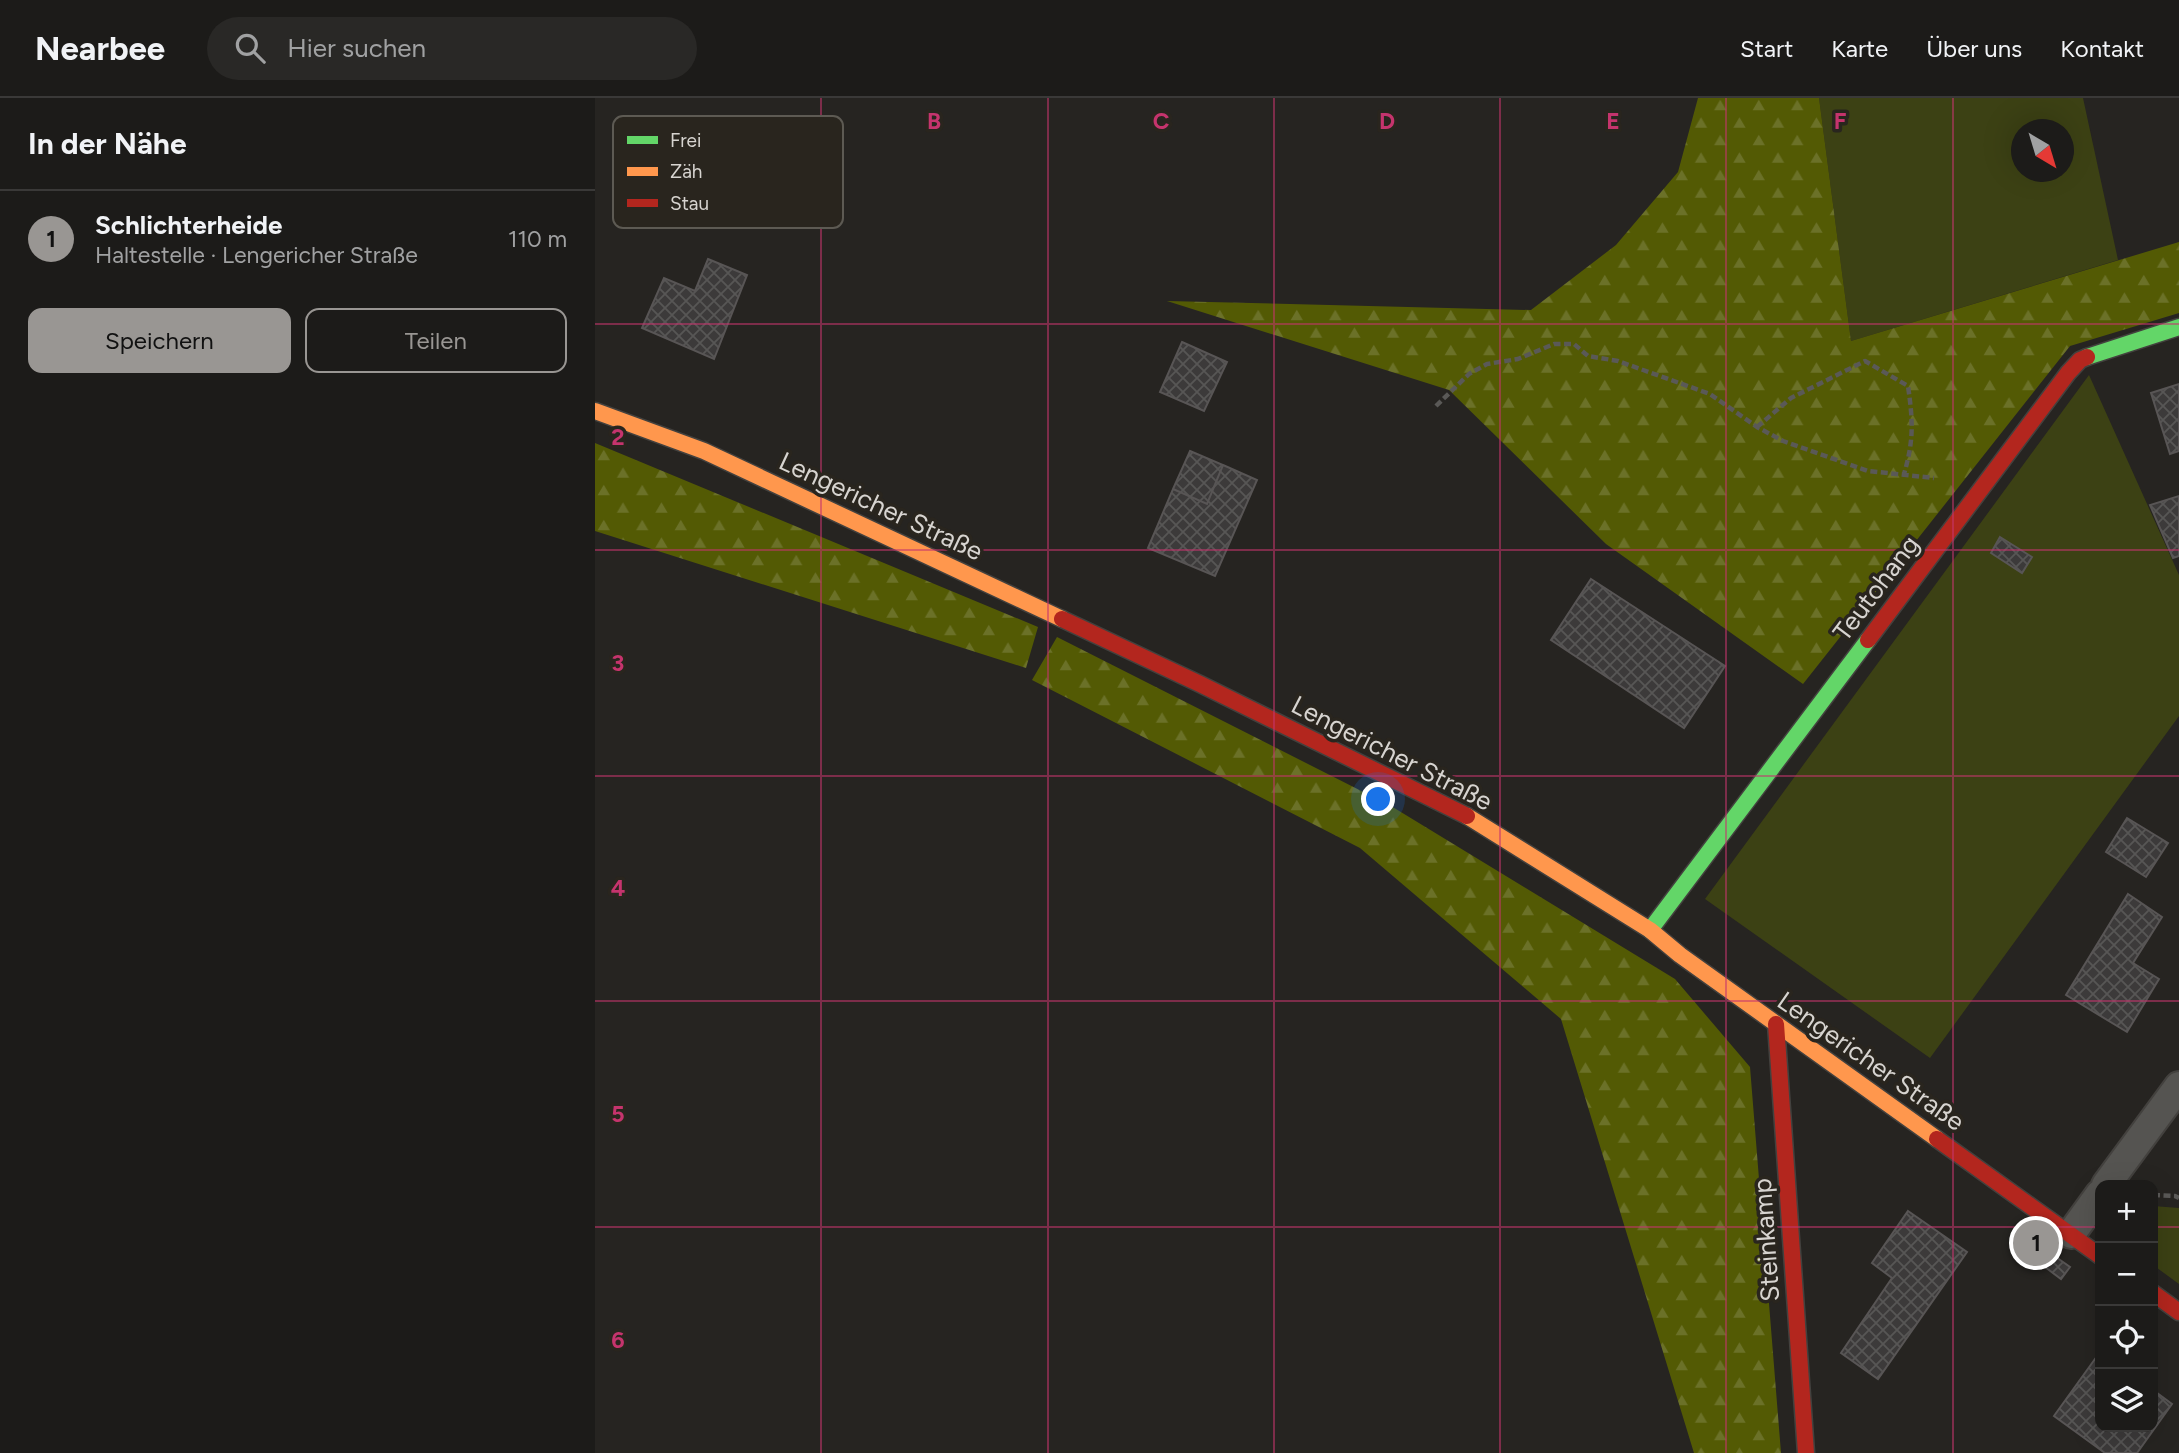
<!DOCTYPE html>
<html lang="de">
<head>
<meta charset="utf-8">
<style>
	:root { --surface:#1c1b19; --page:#292826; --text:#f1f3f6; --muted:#a0a1a2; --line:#3a3938; --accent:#999693 }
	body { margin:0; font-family:Figtree,sans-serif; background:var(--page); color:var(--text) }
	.controls { position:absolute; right:21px; bottom:21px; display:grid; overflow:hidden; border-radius:14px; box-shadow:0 7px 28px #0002 }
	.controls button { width:63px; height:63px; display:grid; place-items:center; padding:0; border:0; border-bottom:2px solid var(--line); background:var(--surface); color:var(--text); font:35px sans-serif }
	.compass { position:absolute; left:1416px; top:21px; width:63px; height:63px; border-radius:50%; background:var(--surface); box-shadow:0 7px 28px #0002; rotate:142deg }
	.you { position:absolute; left:784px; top:702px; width:24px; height:24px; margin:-18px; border:5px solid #fff; border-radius:50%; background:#1a73e8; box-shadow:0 0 0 10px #1a73e833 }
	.badge { display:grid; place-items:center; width:46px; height:46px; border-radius:50%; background:var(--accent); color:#111; font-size:23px; font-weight:700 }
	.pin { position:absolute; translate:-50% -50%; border:4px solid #fff; box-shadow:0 2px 7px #0006 }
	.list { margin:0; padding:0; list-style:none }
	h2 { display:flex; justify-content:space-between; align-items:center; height:91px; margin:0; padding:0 28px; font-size:30px }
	h2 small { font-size:23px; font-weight:400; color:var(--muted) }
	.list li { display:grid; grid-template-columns:46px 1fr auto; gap:21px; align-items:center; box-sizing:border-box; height:98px; padding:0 28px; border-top:2px solid var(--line) }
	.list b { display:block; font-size:26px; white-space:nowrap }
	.list p { margin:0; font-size:23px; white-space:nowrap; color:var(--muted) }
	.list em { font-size:23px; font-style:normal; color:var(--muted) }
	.actions { display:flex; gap:14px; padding:21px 28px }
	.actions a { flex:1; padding:16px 0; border:2px solid var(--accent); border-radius:14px; text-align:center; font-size:24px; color:var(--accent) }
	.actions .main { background:var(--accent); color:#111 }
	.icon { flex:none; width:38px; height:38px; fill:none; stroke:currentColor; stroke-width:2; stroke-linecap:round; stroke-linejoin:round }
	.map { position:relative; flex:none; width:1584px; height:1355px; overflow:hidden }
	header { display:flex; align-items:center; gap:42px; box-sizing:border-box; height:98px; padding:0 35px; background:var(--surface); border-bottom:2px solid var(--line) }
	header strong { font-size:33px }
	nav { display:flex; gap:38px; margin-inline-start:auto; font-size:24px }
	.search { width:490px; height:63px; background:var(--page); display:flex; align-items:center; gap:18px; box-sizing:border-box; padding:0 24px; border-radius:38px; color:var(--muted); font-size:26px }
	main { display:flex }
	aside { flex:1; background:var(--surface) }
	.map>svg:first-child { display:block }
	.green { fill:#3c4114; fill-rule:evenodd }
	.forest { fill:url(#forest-firs) }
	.building { fill:url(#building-cross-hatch); stroke:#585555; stroke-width:2 }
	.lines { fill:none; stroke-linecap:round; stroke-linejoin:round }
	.lane-casing { stroke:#43413e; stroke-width:32 }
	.fast-casing { stroke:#43413e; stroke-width:19 }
	.slow-casing { stroke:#43413e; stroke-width:19 }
	.jam-casing { stroke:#43413e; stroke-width:19 }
	.path { stroke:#5a5957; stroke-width:4.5; stroke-dasharray:7 3.5; stroke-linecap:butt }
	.lane { stroke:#555451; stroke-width:28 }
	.fast { stroke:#63d668; stroke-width:16 }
	.slow { stroke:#ff974d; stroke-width:16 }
	.jam { stroke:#b3261e; stroke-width:16 }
	.grid { fill:none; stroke:#c5346d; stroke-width:2; stroke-opacity:0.55 }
	.labels { text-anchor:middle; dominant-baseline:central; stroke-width:7; stroke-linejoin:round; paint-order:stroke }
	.street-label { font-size:26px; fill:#d7d4d0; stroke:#29251e }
	.key { fill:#29251e; stroke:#5d5a53; stroke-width:2 }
	.key-label { font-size:19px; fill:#d7d4d0 }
	.grid-label { font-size:23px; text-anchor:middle; font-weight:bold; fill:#c5346d; stroke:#29251e; stroke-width:7; stroke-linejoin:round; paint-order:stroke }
</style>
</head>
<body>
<header>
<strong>Nearbee</strong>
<div class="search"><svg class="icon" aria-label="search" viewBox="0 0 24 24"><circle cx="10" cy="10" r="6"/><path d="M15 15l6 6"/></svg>Hier suchen</div>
<nav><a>Start</a><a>Karte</a><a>Über uns</a><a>Kontakt</a></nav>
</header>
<main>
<aside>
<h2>In der Nähe<small></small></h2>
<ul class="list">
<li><span class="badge">1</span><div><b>Schlichterheide</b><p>Haltestelle · Lengericher Straße</p></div><em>110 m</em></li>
</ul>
<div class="actions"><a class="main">Speichern</a><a>Teilen</a></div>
</aside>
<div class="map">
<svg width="1584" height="1355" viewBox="0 0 1584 1355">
	<defs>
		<pattern id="forest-firs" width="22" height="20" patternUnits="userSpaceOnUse" patternTransform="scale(1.75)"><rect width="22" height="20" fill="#535a04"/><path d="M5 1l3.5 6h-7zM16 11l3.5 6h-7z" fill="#6b7128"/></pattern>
		<pattern id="building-cross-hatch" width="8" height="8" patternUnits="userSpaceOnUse" patternTransform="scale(1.75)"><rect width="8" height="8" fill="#3c3a3a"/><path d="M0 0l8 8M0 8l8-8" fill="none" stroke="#575655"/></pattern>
	</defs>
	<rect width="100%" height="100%" fill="#262421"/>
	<path class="green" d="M1224,0H1488L1523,162L1256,243ZM1426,32H1468V74H1426Z
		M1494,277L1584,477V618L1335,960L1110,801Z
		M1558,1108L1584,1110V1186L1558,1167Z"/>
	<path class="forest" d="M1103,0H1224L1256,243L1584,144V215L1475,248L1208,586L1011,446L854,292L572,203L936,212L1021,147L1083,74Z
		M0,345L443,529L431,570L0,433Z
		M462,539L796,708L1080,881L1155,969L1186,1355H1099L966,921L765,750L437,582Z"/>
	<path class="building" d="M113,161L152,177L119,261L47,230L69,180L100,193Z
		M587,244L632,264L609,313L565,294Z
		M1584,286V353L1575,356L1556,295Z
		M595,353L628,367L612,406L578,391Z
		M628,367L662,382L620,478L553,450L578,391L612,406Z
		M1584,398V458L1578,460L1555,407Z
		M1405,439L1437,459L1427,475L1396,455Z
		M996,481L1130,568L1089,630L956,542Z
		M1532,720L1573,745L1551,779L1511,754Z
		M1533,796L1567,819L1538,865L1564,881L1532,934L1471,897Z
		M1313,1113L1372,1154L1283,1281L1246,1255L1297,1180L1277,1165Z
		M1451,1152L1475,1169L1466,1181L1442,1163Z
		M1505,1254V1329H1558V1292L1577,1306L1542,1355H1510L1459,1318Z"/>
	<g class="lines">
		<defs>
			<path id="lane" d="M1511,1087L1584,988
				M1476,1136L1505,1096"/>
			<path id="fast" d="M1492,259L1584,229
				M1055,832L1273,542"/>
			<path id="slow" d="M0,313L109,353L467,521
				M872,718L1055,832L1085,857L1342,1041"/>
			<path id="jam" d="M467,521L605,586L872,718
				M1273,542L1473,275L1485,262L1492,259
				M1181,926L1211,1355
				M1342,1041L1505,1158
				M1558,1195L1584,1214"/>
		</defs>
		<use href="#lane" class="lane-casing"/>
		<use href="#fast" class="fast-casing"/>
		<use href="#slow" class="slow-casing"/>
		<use href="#jam" class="jam-casing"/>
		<path class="path" d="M841,308L874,276L892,266L923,261L959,246H979L993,258L1023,263L1115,296L1162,329L1188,343L1273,373L1339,380
			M1162,329L1196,300L1270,263L1313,288C1318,323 1319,342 1309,376
			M1558,1097L1580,1098L1584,1100"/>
		<use href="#lane" class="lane"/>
		<use href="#fast" class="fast"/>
		<use href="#slow" class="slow"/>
		<use href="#jam" class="jam"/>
	</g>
	<path class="grid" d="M226,0V1355M453,0V1355M679,0V1355M905,0V1355M1131,0V1355M1358,0V1355M0,226H1584M0,452H1584M0,678H1584M0,903H1584M0,1129H1505M1558,1129H1584"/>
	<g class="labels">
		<g class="street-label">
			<text transform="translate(286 408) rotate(25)">Lengericher Straße</text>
			<text transform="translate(1281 490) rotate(-53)">Teutohang</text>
			<text transform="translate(797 655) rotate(27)">Lengericher Straße</text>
			<text transform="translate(1276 963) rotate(35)">Lengericher Straße</text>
			<text transform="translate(1171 1142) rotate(-94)">Steinkamp</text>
		</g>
	</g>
	<rect x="18" y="18" width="230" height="112" rx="10" class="key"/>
	<rect x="32" y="38" width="31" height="8" fill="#63d668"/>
	<rect x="32" y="69" width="31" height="9" fill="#ff974d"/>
	<rect x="32" y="101" width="31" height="8" fill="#b3261e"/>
	<g class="key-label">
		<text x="75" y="49">Frei</text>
		<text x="75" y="80">Zäh</text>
		<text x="75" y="112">Stau</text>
	</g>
	<g class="grid-label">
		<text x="339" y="31">B</text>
		<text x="566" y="31">C</text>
		<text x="792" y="31">D</text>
		<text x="1018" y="31">E</text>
		<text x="1245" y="31">F</text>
		<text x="23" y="347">2</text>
		<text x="23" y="573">3</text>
		<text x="23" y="798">4</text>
		<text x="23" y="1024">5</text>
		<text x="23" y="1250">6</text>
	</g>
</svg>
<div class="controls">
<button>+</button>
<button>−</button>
<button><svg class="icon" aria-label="locate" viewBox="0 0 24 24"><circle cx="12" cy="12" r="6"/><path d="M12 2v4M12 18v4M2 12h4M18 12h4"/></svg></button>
<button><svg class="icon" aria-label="layers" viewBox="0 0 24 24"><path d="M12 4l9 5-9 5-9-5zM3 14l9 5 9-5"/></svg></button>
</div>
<svg class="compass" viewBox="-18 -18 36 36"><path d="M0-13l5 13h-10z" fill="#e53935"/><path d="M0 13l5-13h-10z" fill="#a0a1a2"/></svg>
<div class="you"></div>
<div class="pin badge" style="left:1441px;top:1145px">1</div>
</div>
</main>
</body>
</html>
